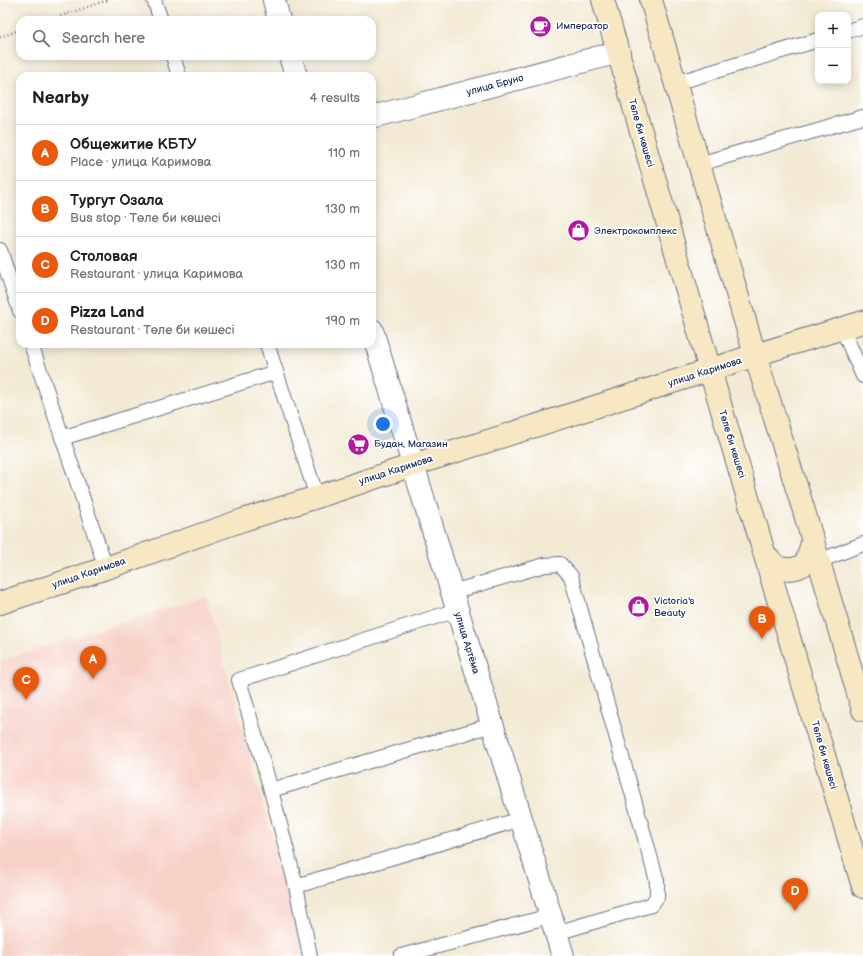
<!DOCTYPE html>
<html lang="en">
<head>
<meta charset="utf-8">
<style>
	:root { --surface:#fff; --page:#f2f2f2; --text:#202124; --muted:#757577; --line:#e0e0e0; --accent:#ea580c }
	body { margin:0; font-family:"Balsamiq Sans",sans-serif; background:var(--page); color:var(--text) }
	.controls { position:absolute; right:12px; top:12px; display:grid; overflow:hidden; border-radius:8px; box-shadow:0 2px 10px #0003 }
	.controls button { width:36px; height:36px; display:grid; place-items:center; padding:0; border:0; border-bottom:1px solid var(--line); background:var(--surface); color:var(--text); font:20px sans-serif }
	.you { position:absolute; left:383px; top:424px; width:14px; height:14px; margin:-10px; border:3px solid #fff; border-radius:50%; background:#1a73e8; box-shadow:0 0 0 6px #1a73e833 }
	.badge { display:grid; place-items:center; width:26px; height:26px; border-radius:50%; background:var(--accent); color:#fff; font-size:13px; font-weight:700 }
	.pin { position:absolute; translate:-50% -33px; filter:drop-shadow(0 1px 2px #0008) }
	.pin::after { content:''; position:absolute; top:21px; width:14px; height:12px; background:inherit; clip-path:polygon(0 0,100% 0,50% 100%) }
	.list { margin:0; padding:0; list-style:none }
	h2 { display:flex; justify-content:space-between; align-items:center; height:52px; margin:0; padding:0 16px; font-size:17px }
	h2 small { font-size:13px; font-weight:400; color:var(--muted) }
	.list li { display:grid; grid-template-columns:26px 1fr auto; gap:12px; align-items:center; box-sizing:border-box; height:56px; padding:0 16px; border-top:1px solid var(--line) }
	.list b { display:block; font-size:15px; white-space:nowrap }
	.list p { margin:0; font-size:13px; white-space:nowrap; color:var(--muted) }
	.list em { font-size:13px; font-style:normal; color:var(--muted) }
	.icon { flex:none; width:22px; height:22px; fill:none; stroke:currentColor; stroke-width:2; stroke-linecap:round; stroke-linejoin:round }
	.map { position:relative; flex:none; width:863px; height:956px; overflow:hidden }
	.search { position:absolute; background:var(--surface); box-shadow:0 2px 10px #0003; left:16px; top:16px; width:360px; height:44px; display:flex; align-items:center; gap:10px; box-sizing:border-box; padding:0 14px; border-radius:12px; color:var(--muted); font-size:15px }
	.panel { position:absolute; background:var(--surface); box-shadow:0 2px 10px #0003; left:16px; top:72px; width:360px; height:276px; border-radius:12px }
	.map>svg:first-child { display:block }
	.built { fill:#f7d1c7 }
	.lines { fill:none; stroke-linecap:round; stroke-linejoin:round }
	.lane-casing { stroke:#677087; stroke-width:16 }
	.street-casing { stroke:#677087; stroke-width:24 }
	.secondary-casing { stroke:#677087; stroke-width:24 }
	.path { stroke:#677087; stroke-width:2.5; stroke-dasharray:1 3; stroke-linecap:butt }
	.lane { stroke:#fff; stroke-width:14 }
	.street { stroke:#fff; stroke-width:22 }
	.secondary { stroke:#f7e8c3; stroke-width:22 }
	.labels { text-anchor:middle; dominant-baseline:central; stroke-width:3.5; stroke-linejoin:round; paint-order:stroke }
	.poi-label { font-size:10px; fill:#1b2f5e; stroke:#fff; text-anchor:start }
	.street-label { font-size:10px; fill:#1b2f5e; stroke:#fff }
</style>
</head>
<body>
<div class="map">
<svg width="863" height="956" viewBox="0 0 863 956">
	<rect width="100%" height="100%" fill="#fff"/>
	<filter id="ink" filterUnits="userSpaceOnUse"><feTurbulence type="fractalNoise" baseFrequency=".025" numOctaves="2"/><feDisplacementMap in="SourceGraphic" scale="8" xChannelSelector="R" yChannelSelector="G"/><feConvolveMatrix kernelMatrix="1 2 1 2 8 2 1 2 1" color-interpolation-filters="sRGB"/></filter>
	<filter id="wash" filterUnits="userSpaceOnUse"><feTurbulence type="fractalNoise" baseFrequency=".012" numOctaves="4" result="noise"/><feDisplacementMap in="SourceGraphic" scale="16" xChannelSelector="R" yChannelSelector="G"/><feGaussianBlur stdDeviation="0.9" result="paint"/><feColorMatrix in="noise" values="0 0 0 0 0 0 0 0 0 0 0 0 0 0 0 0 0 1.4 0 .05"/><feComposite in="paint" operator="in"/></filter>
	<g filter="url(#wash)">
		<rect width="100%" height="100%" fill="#f3ead4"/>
		<path class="built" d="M206,596L305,956H0V661Z"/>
	</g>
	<g filter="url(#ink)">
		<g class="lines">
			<defs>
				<path id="lane" d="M154,0L161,20
					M848,31L863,26
					M173,56L179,76
					M676,83L818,40
					M699,164L863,117
					M0,250L20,311
					M842,328L863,376
					M31,344L106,568
					M267,344L317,497
					M62,438L276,372
					M819,561L863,544
					M452,592L545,565L560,564L571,576L657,881V897L651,905L556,933
					M271,790L492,725
					M296,886L521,819
					M310,956L296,886L271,790L239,680L457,610
					M401,956L550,916"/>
				<path id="street" d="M274,0L279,20
					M290,56L296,76
					M372,117L619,52
					M372,330L563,956"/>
				<path id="secondary" d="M603,0L710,370L863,887
					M651,0L755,355L804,511L863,710
					M766,556C769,559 773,564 778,567C787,571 798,569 806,563L813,540
					M0,603L106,568L243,520L317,497L413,465L710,370L755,355L863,322"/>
			</defs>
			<use href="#lane" class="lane-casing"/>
			<use href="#street" class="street-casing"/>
			<use href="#secondary" class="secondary-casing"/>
			<path class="path" d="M49,20L108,0
				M0,37L20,30"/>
			<use href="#lane" class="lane"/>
			<use href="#street" class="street"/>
			<use href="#secondary" class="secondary"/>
		</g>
	</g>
	<defs>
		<symbol id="cafe-disc" viewBox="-11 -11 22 22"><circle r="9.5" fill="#b5179e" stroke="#fff"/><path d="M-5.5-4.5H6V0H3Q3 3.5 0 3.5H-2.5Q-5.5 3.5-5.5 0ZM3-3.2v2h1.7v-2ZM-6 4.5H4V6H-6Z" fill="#fff"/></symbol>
		<symbol id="shop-disc" viewBox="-11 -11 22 22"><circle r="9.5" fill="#b5179e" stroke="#fff"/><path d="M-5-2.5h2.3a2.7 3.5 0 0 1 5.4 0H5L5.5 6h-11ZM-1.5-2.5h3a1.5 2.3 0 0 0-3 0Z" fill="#fff"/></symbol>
		<symbol id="supermarket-disc" viewBox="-11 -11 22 22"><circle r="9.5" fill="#b5179e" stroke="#fff"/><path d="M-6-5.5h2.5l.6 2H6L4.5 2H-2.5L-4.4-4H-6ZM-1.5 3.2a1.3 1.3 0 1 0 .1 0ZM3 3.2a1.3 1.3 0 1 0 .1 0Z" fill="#fff"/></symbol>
	</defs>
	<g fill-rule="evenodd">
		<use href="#cafe-disc" x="528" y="14" width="25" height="25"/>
		<use href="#shop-disc" x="566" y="218" width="25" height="25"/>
		<use href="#supermarket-disc" x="346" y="432" width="25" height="25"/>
		<use href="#shop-disc" x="626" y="594" width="25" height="25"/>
	</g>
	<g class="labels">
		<g class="poi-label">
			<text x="556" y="26">Император</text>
			<text x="594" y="231">Электрокомплекс</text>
			<text x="374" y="444">Будан, Магазин</text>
			<text x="654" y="601">Victoria's<tspan x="654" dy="12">Beauty</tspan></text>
		</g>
		<g class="street-label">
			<text transform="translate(495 85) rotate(-15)">улица Бруно</text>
			<text transform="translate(641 133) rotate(74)">Төле би көшесі</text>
			<text transform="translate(705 372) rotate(-18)">улица Каримова</text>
			<text transform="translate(732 444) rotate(73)">Төле би көшесі</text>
			<text transform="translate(396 470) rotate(-18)">улица Каримова</text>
			<text transform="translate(89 573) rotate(-19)">улица Каримова</text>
			<text transform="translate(467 643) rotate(73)">улица Артёма</text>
			<text transform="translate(824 755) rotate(74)">Төле би көшесі</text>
		</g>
	</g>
</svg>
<div class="controls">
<button>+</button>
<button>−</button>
</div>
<div class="you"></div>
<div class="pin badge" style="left:93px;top:679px">A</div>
<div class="pin badge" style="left:762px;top:639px">B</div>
<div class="pin badge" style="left:26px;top:700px">C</div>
<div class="pin badge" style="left:795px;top:911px">D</div>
<div class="search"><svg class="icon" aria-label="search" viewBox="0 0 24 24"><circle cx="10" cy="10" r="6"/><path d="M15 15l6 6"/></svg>Search here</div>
<section class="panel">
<h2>Nearby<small>4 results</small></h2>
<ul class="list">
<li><span class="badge">A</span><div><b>Общежитие КБТУ</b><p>Place · улица Каримова</p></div><em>110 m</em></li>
<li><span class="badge">B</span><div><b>Тургут Озала</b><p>Bus stop · Төле би көшесі</p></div><em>130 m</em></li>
<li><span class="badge">C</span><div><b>Столовая</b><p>Restaurant · улица Каримова</p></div><em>130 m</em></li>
<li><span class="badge">D</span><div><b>Pizza Land</b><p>Restaurant · Төле би көшесі</p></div><em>190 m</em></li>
</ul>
</section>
</div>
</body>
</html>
